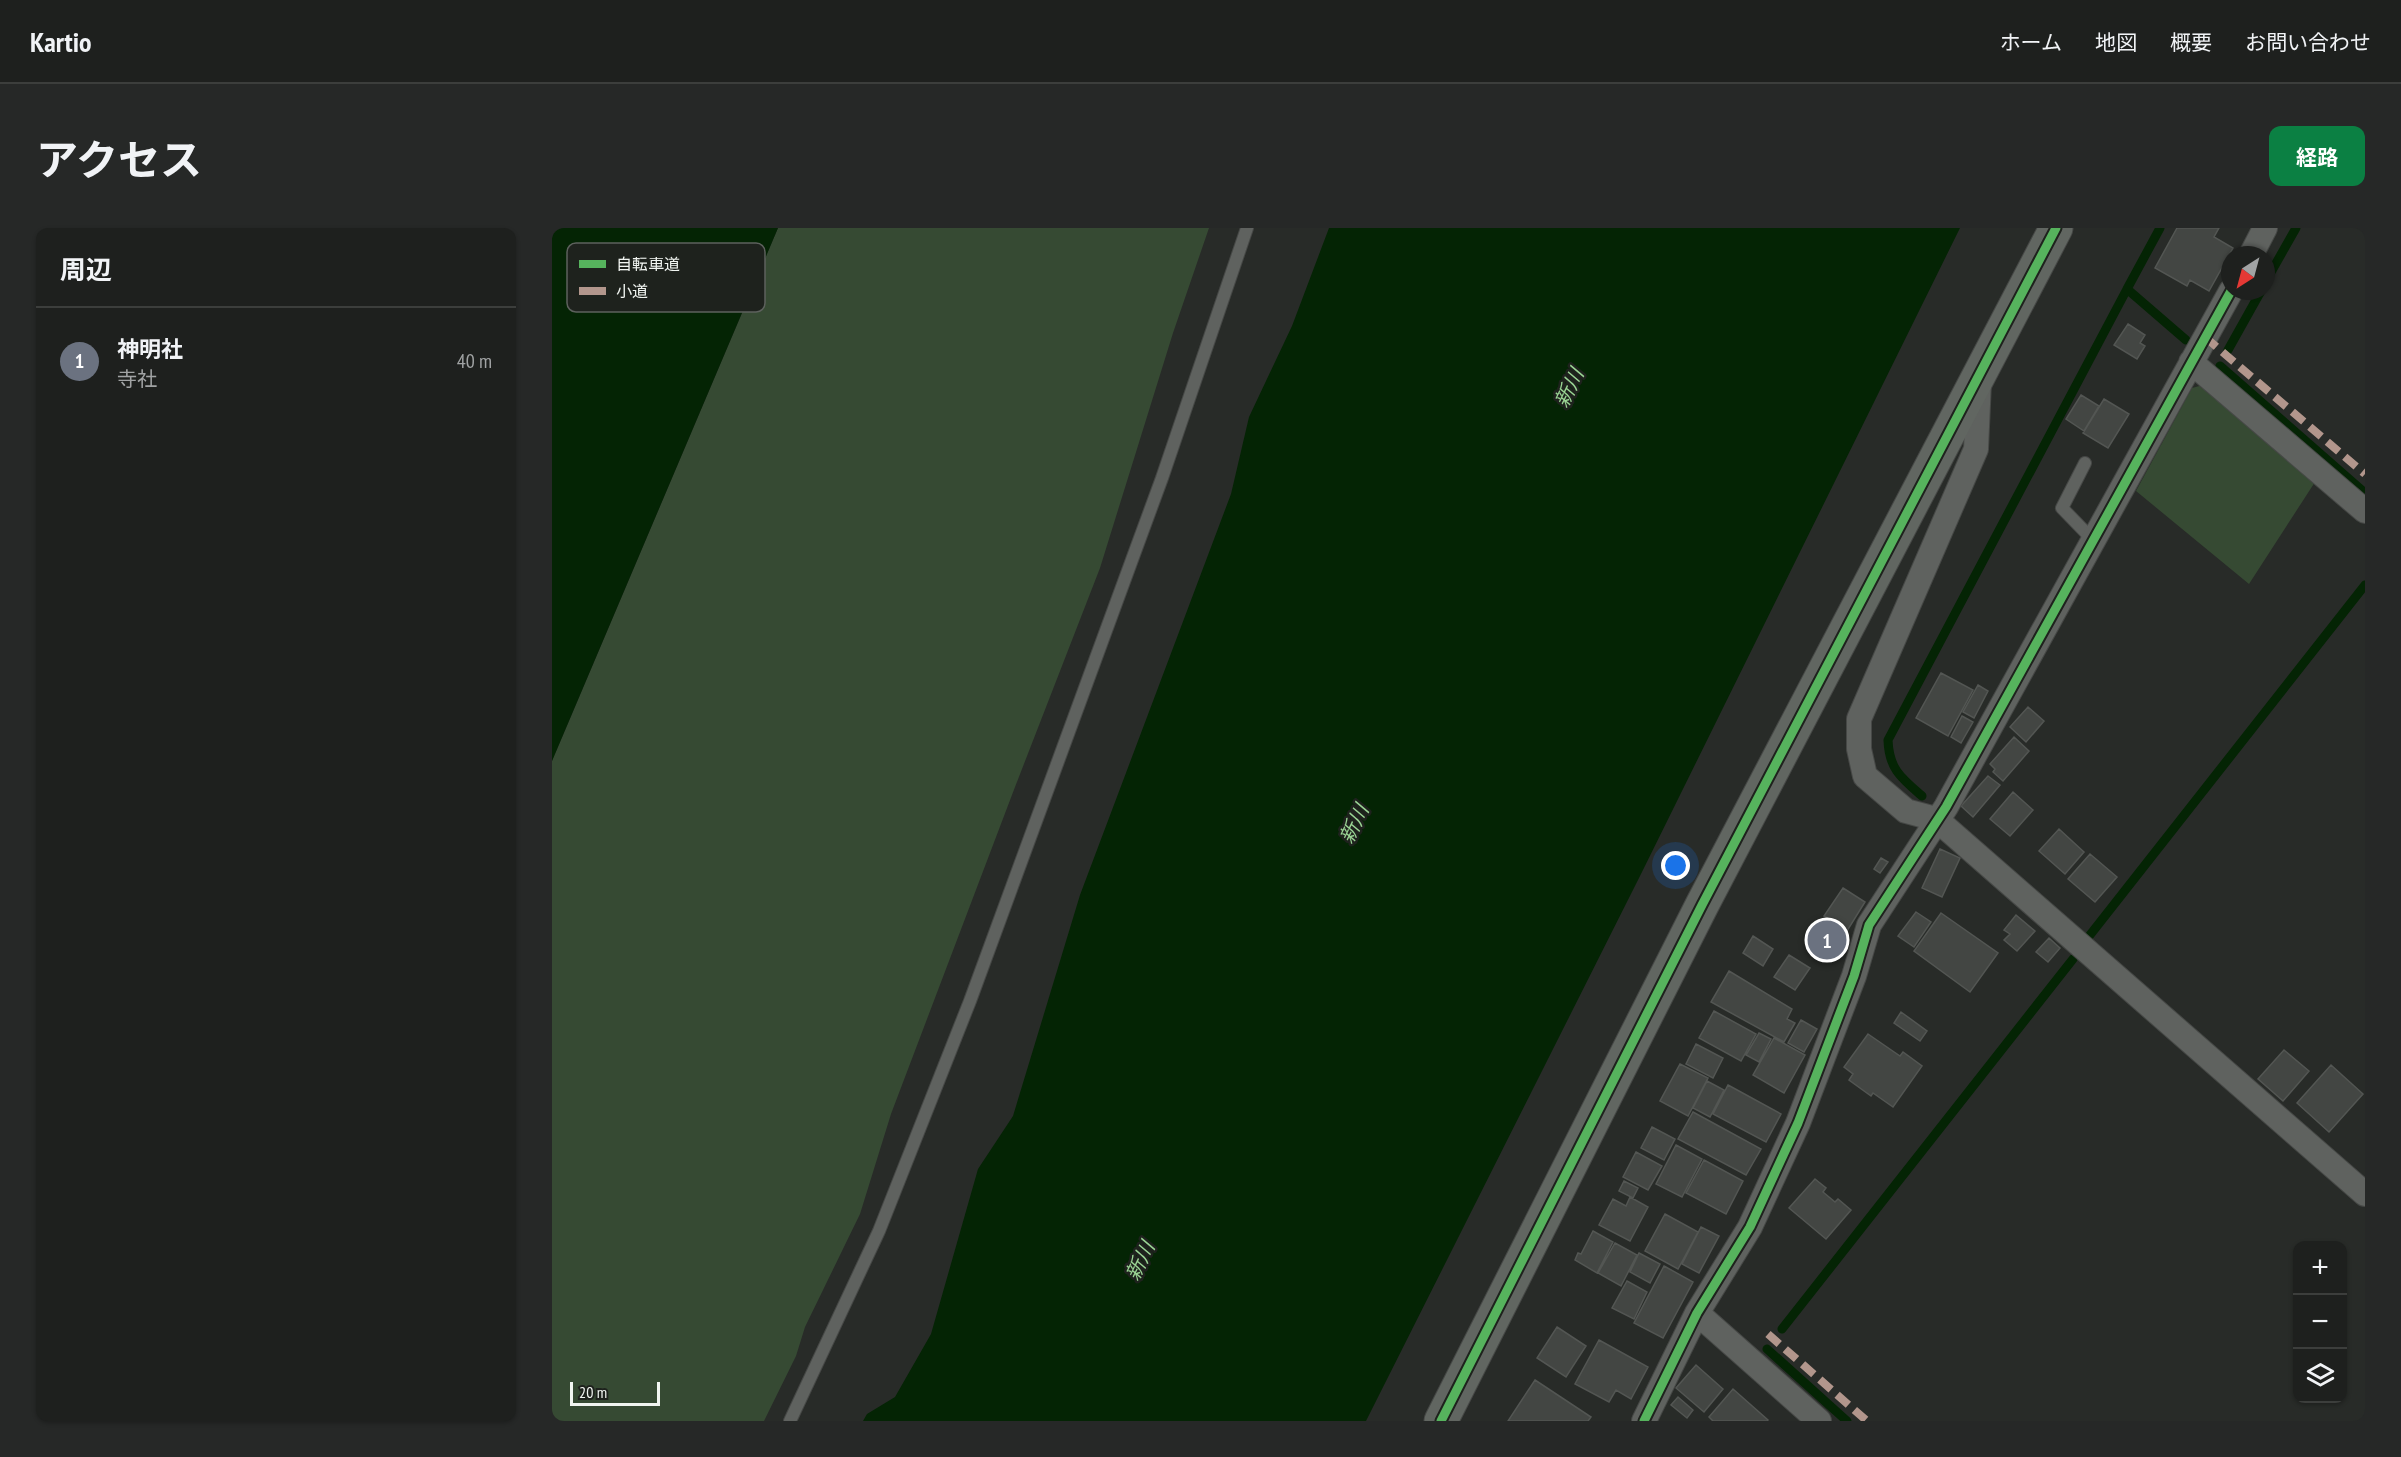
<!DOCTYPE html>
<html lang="ja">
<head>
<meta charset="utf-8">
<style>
	:root { --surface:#1e201e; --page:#262827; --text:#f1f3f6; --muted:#a1a3a4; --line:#3c3e3c; --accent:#0b8043 }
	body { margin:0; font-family:"PT Sans Narrow","Noto Sans JP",sans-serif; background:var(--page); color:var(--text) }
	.controls { position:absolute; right:18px; bottom:18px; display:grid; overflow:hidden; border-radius:12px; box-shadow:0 2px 4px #0004 }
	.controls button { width:54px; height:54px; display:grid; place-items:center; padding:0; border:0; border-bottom:2px solid var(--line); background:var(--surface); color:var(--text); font:30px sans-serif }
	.compass { position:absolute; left:1669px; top:18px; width:54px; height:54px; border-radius:50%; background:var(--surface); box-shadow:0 2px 4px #0004; rotate:216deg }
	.scale { position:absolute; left:18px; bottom:15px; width:90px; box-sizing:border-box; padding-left:6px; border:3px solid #f1f5f1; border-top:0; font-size:16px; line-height:21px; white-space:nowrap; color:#f1f5f1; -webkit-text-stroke:4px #1e221d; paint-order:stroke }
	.you { position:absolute; left:1124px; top:638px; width:21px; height:21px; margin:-15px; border:4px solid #fff; border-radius:50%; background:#1a73e8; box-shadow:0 0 0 9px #1a73e833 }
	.badge { display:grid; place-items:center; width:39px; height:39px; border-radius:50%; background:var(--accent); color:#fff; font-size:20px; font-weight:700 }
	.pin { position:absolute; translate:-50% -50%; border:3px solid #fff; box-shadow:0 2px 6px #0006 }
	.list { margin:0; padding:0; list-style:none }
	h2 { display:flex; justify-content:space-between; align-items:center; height:78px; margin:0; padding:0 24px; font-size:26px }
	h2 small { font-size:20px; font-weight:400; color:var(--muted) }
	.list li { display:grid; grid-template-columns:39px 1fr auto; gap:18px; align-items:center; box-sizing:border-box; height:108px; padding:0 24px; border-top:2px solid var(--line) }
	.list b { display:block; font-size:22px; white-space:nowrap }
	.list p { margin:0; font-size:20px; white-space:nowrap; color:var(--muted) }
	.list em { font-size:20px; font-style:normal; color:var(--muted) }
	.icon { flex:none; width:33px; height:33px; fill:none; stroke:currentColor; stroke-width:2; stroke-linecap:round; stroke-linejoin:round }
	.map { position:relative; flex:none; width:1813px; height:1193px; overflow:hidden; border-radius:12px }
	header { display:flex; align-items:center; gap:36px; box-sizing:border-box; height:84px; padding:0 30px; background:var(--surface); border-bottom:2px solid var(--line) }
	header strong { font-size:28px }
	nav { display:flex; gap:33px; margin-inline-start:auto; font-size:21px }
	.intro { display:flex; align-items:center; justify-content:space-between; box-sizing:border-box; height:144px; padding:0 36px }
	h1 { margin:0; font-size:42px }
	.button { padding:15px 27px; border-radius:12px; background:var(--accent); color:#fff; font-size:21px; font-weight:700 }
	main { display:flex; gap:36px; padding:0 36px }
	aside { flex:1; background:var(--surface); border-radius:12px; box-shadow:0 2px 4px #0004 }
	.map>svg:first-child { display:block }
	.green { fill:#364a33 }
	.water { fill:#042404 }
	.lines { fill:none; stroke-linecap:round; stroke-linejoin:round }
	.stream { stroke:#042404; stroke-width:9 }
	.building { fill:#434643; stroke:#535653; stroke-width:1.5 }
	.lane-casing { stroke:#464846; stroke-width:14 }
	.street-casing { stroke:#464846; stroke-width:26 }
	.secondary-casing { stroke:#464846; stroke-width:35 }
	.lane { stroke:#5f625f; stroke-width:12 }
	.street { stroke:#5f625f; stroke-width:24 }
	.secondary { stroke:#616661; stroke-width:33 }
	.quiet { stroke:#b2968c; stroke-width:8; stroke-dasharray:15 8; stroke-linecap:butt }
	.cycleway-casing { stroke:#1e221d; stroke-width:13 }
	.cycleway { stroke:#56b35d; stroke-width:9 }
	.labels { text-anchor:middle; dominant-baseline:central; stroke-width:5; stroke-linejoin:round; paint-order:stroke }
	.water-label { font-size:20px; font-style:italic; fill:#9ad494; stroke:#1e221d }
	.key { fill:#1e221d; stroke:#5d615d; stroke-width:1.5 }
	.key-label { font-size:16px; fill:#f1f5f1 }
</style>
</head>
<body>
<header>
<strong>Kartio</strong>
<nav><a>ホーム</a><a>地図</a><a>概要</a><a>お問い合わせ</a></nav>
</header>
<div class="intro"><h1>アクセス</h1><a class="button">経路</a></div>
<main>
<aside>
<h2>周辺<small></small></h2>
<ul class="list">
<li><span class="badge" style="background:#6b7280">1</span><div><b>神明社</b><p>寺社</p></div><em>40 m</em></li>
</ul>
</aside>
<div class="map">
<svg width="1813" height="1193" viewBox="0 0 1813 1193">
	<rect width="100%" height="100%" fill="#282b28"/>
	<path class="green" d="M226,0H657L621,105L548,340L463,559L339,886L308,986L253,1099L244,1128L212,1193H0V533Z
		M1651,157L1763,254L1697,356L1584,263L1640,160Z"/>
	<path class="water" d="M0,0H226L0,533Z
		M777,0H1408L1089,646L814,1193H311L315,1186L343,1169L379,1106L426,941L461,888L528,667L679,266L697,189L740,98Z"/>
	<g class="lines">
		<path class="stream" d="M1608,0L1575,61L1634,112
			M1714,53L1744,0
			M1676,122L1709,63
			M1668,138L1813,265
			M1370,568C1349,550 1337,541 1336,512L1575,61
			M1538,707L1813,357
			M1230,1101L1521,731
			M1215,1121L1295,1193"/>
	</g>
	<path class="building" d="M1625,0H1667L1662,9L1681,20L1657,63L1638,52L1635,58L1603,40Z
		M1576,96L1593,107L1588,115L1593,118L1585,131L1562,117Z
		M1529,167L1547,178L1532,203L1514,191Z
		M1552,171L1577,186L1556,220L1531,205Z
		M1389,445L1421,462L1396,508L1364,490Z
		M1426,457L1436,463L1422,490L1411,484Z
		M1476,479L1492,493L1474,514L1458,499Z
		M1410,488L1421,494L1409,515L1399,509Z
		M1462,509L1477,523L1451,553L1441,544L1443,541L1438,536Z
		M1436,548L1448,557L1421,589L1409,578Z
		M1461,564L1481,582L1458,608L1438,591Z
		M1507,601L1532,624L1513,646L1487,623Z
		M1388,621L1408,630L1390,669L1370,660Z
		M1538,626L1565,649L1543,674L1516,651Z
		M1329,630L1336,634L1328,645L1322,641Z
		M1291,660L1313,674L1295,703L1272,688Z
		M1364,684L1379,694L1362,719L1346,708Z
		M1389,685L1446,725L1418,764L1362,723Z
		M1464,687L1483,703L1465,723L1452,712L1458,706L1452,702Z
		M1272,691L1291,704L1285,713L1282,711L1274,724L1266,718L1273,706L1265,701Z
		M1201,708L1221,721L1211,738L1191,725Z
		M1497,710L1508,720L1496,734L1484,724Z
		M1237,727L1258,740L1243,762L1222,749Z
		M1177,743L1240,781L1235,791L1243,795L1232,814L1159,774Z
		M1162,783L1204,806L1189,833L1147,810Z
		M1349,784L1375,803L1368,813L1342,795Z
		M1249,792L1265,801L1252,824L1236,815Z
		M1207,805L1219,811L1207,834L1194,827Z
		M1316,806L1348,828L1351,824L1370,838L1341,879L1321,865L1319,868L1297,852L1301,846L1292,839Z
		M1222,810L1253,827L1232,865L1201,847Z
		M1144,816L1171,830L1161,850L1134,836Z
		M1732,822L1757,843L1731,873L1706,851Z
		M1128,836L1156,850L1136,888L1108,873Z
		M1779,837L1811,866L1777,904L1745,875Z
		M1155,853L1172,862L1158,889L1141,880Z
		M1176,857L1229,886L1214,914L1161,886Z
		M1141,884L1209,921L1194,947L1126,911Z
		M1100,899L1123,911L1112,932L1089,920Z
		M1124,917L1150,931L1130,969L1104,956Z
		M1084,924L1110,938L1096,962L1071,949Z
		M1152,932L1191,953L1174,986L1134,965Z
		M1263,951L1274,960L1271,964L1283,974L1286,971L1299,982L1274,1011L1237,980Z
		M1072,953L1086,960L1081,970L1067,963Z
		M1078,969L1096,979L1078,1013L1047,997L1061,971L1074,978Z
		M1113,986L1146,1004L1126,1041L1093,1023Z
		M1149,999L1167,1008L1147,1045L1130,1036Z
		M1041,1003L1061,1014L1045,1045L1023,1032L1026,1025L1029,1026Z
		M1063,1015L1085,1027L1069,1058L1046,1045Z
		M1087,1025L1108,1036L1098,1055L1078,1044Z
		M1112,1038L1141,1054L1111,1110L1082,1095Z
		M1075,1053L1095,1064L1082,1091L1060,1080Z
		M1005,1099L1034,1118L1014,1149L985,1130Z
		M1047,1112L1096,1139L1079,1171L1064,1162L1057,1174L1023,1156Z
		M1144,1137L1171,1161L1152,1184L1124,1160Z
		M983,1152L1039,1189L1036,1193H956Z
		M1181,1161L1216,1192L1215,1193H1161L1157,1189Z
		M1126,1169L1141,1182L1135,1190L1119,1177Z"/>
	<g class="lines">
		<defs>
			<path id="lane" d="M1533,235L1510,280L1541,312
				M238,1193L327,1003L418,773L610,250L695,0"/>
			<path id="street" d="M1699,27L1713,0
				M1639,134L1813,283
				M1427,154L1424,221L1307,491V521L1313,548L1354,583L1384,591L1813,966
				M1145,1085L1267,1193
				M1092,1193L1145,1085L1198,999L1246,895L1302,748L1317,697L1394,579L1679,63"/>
			<path id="secondary" d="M889,1193L1150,677L1504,0"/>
		</defs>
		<use href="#lane" class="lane-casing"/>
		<use href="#street" class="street-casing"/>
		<use href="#secondary" class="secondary-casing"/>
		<use href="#lane" class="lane"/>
		<use href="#street" class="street"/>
		<use href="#secondary" class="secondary"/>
		<path class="quiet" d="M1653,109L1813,246
			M1216,1106L1315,1193"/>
		<defs>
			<path id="cycleway" d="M889,1193L1150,677L1504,0
				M1092,1193L1145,1085L1198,999L1246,895L1302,748L1317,697L1394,579L1679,63"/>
		</defs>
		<use href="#cycleway" class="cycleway-casing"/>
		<use href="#cycleway" class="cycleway"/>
	</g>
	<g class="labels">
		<g class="water-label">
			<text transform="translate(1017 160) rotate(-64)">新川</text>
			<text transform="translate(802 596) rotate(-64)">新川</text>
			<text transform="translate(588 1033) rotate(-64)">新川</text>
		</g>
	</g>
	<rect x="15" y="15" width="198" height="69" rx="9" class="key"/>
	<rect x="27" y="32" width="27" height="8" fill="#56b35d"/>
	<rect x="27" y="59" width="27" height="8" fill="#b2968c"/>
	<g class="key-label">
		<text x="64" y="42">自転車道</text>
		<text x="64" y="69">小道</text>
	</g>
</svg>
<div class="controls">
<button>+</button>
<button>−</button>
<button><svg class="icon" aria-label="layers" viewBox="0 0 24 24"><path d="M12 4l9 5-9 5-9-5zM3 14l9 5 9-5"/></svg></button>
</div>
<svg class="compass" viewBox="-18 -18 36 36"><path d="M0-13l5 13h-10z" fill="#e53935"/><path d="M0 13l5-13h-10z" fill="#a1a3a4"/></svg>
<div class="scale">20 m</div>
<div class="you"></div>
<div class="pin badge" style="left:1275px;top:712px;background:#6b7280">1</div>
</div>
</main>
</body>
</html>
